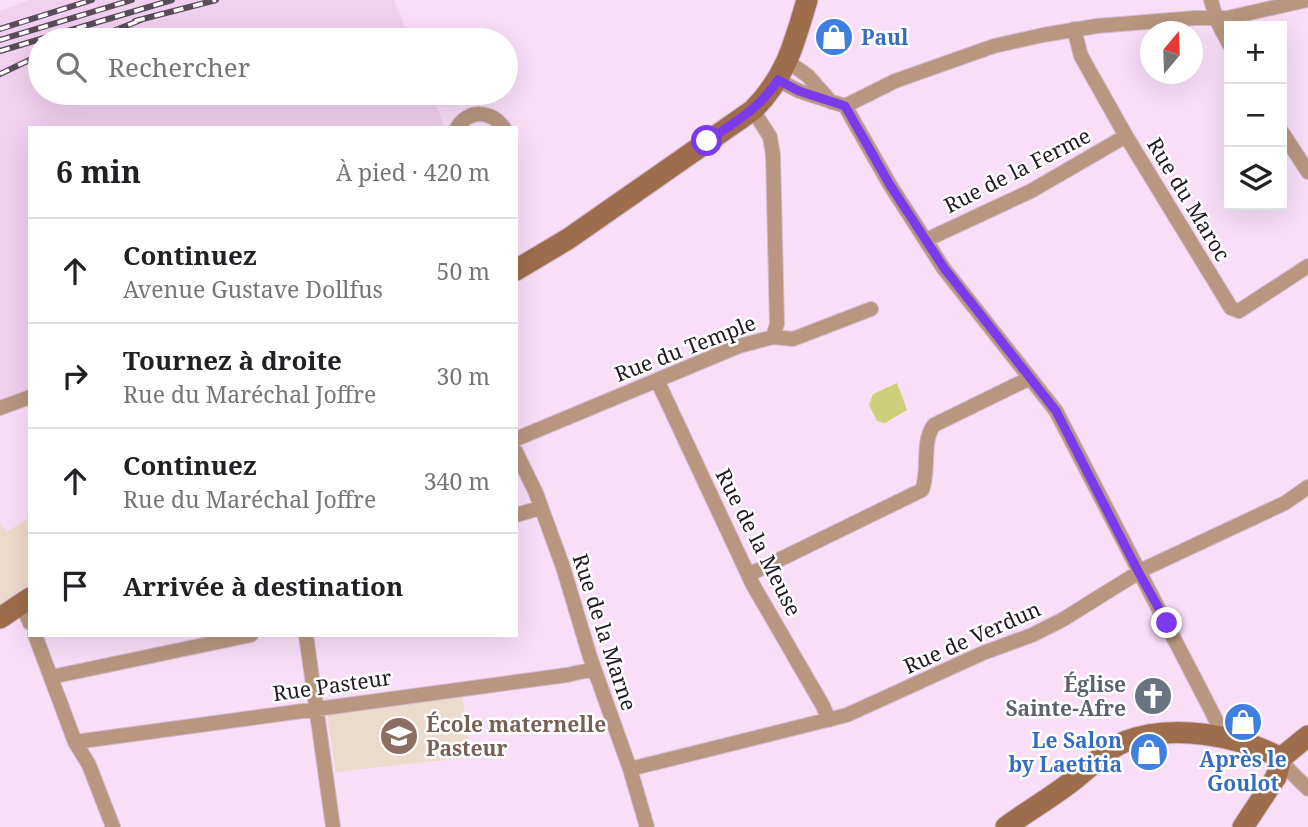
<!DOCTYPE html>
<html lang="fr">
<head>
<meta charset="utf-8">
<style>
	:root { --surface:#fff; --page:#f6f6f6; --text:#202124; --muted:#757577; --line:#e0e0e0 }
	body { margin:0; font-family:"Noto Serif",serif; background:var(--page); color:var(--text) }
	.controls { position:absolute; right:21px; top:21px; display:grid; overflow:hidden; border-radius:0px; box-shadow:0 7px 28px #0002 }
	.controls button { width:63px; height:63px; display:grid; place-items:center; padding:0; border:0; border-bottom:2px solid var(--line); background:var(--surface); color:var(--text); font:35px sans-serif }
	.compass { position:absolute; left:1140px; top:21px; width:63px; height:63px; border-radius:50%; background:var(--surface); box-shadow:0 7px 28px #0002; rotate:19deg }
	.stop { position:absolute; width:21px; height:21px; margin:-16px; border:5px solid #7c3aed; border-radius:50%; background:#fff }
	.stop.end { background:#7c3aed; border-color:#fff; box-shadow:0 2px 7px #0008 }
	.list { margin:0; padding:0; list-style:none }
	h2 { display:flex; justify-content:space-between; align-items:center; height:91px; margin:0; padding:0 28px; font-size:30px }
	h2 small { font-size:23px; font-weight:400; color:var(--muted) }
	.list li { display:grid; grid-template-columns:46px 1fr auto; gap:21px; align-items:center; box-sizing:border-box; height:105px; padding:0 28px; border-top:2px solid var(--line) }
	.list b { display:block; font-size:26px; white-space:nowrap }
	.list p { margin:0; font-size:23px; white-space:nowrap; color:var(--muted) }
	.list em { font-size:23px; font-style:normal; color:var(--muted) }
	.icon { flex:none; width:38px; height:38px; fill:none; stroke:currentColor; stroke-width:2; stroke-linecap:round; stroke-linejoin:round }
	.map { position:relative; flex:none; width:1308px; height:827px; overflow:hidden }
	.search { position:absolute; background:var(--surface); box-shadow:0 7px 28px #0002; left:28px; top:28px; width:490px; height:77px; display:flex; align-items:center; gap:18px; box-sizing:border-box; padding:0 24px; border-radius:38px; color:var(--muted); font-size:26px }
	.panel { position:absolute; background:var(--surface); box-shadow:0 7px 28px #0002; left:28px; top:126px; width:490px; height:511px; border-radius:0px }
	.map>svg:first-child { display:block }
	.commercial { fill:#efdacc }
	.built { fill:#f2d0ef }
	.education { fill:#ecdbca }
	.green { fill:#cdd079 }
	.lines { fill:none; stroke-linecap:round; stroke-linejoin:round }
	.street-casing { stroke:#d3bad1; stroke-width:16 }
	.secondary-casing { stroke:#d3bad1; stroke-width:23 }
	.street { stroke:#b8967f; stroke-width:14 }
	.secondary { stroke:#9e6d4b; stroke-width:21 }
	.rail-casing { stroke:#5a4c59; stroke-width:6 }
	.rail { stroke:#fff; stroke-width:3.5; stroke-dasharray:10; stroke-linecap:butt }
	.route { stroke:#7c3aed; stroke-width:9 }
	.labels { text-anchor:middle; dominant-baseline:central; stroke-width:5; stroke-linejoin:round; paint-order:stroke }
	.shop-label { font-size:21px; font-weight:bold; fill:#366cbe; stroke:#fff; text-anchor:start }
	.street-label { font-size:21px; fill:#221821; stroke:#fff }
	.worship-label { font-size:21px; font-weight:bold; fill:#5b616d; stroke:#fff; text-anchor:end }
	.education-label { font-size:21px; font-weight:bold; fill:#785e54; stroke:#fff; text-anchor:start }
</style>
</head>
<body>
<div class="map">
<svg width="1308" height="827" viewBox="0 0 1308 827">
	<rect width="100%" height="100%" fill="#fadef8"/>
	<path class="commercial" d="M30,517V586L0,606V522L7,532Z"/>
	<path class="built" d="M29,0H394L410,40H40V93H431L445,128H30V399L0,411V11Z"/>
	<path class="education" d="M463,697L470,757L336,772L327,715Z"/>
	<path class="green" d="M897,383L907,410L885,423L877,421L869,405L873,394Z"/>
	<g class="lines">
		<defs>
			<path id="street" d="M1211,0L1216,19L1229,44
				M1074,29L1081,56L1126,136L1231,308L1239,311L1308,266
				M787,61L808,76L831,102
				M778,80L799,91L845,106L895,81L994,46L1043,35L1097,26L1195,18H1227L1307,0
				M845,106L890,185L944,269L1056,411L1211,710L1219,727L1220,737
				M753,110L770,137L773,155L777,324L773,337
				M457,128C469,109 491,110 504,128
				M1282,132L1308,172
				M926,240L1031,191L1126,136
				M657,380L753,585L823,706L829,720
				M0,408L30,397
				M516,439L739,346L773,337L793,339L871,309
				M516,452L536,493L563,567L590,657L630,769L647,827
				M516,515L540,508
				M748,575L922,490C930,470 921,442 934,425L1030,378
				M30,604L24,610L30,623
				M35,635L75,742L89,765L113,827
				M306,635L333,827
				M51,677L251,635
				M75,742L567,675L594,669
				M1281,758L1288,769L1308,789
				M630,769L847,715L983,653L1032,635L1062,620L1144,569L1285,503L1308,487"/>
			<path id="secondary" d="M516,270L568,239L753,110C786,77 794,44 807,0
				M0,618L30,598
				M1281,758L1308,736
				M1006,827C1030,809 1058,794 1081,774C1095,763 1107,749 1124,742C1172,723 1237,735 1281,758
				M1243,827L1276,777L1281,758"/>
		</defs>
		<use href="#street" class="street-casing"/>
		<use href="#secondary" class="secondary-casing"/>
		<use href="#street" class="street"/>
		<use href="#secondary" class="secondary"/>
		<defs>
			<path id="rail" d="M135,21L216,0
				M0,29L92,0
				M0,40L132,0
				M91,40L143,19
				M0,51L172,0
				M0,74L40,55"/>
		</defs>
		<use href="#rail" class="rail-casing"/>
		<use href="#rail" class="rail"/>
	</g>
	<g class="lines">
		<path class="route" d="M707,141C734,123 760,108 778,80L799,91L845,106L890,185L944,268L1056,411L1139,573L1167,623"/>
	</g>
	<defs>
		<symbol id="shop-disc" viewBox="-11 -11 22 22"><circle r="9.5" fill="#3f7fe0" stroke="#fff"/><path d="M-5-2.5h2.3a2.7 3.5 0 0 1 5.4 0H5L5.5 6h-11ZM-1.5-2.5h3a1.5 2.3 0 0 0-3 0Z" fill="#fff"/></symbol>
		<symbol id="church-disc" viewBox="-11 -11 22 22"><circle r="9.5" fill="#6b7280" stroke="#fff"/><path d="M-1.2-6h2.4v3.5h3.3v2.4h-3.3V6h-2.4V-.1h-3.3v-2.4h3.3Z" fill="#fff"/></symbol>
		<symbol id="school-disc" viewBox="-11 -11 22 22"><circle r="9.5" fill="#8d6e63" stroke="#fff"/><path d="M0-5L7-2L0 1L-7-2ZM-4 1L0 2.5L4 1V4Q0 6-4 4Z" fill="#fff"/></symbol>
	</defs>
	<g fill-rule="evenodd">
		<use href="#shop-disc" x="812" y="15" width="44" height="44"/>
		<use href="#church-disc" x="1131" y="674" width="44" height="44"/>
		<use href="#shop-disc" x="1221" y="700" width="44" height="44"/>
		<use href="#school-disc" x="377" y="714" width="44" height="44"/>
		<use href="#shop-disc" x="1127" y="730" width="44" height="44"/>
	</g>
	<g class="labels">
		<g class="shop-label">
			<text x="861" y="37">Paul</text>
			<text x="1122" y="740" text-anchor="end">Le Salon<tspan x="1122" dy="24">by Laetitia</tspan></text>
			<text x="1243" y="759" text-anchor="middle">Après le<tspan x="1243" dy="24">Goulot</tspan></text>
		</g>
		<g class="street-label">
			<text transform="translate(1017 170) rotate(-27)">Rue de la Ferme</text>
			<text transform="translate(1189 199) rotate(59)">Rue du Maroc</text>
			<text transform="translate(685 348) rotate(-21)">Rue du Temple</text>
			<text transform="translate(759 542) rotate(63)">Rue de la Meuse</text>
			<text transform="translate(605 632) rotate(72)">Rue de la Marne</text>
			<text transform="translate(972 637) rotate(-24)">Rue de Verdun</text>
			<text transform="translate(332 685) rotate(-8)">Rue Pasteur</text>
		</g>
		<g class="worship-label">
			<text x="1126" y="684">Église<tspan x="1126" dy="24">Sainte-Afre</tspan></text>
		</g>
		<g class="education-label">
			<text x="426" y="724">École maternelle<tspan x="426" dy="24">Pasteur</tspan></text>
		</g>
	</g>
</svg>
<div class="controls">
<button>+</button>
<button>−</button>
<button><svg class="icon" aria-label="layers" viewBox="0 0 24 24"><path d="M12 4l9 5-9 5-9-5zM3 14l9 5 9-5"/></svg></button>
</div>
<svg class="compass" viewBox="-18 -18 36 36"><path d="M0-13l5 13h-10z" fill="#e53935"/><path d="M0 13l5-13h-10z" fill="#757577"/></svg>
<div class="stop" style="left:707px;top:141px"></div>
<div class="stop end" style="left:1167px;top:623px"></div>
<div class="search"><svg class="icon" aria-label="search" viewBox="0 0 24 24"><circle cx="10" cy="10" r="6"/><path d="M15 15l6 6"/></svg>Rechercher</div>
<section class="panel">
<h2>6 min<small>À pied · 420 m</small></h2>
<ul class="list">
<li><svg class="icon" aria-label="ahead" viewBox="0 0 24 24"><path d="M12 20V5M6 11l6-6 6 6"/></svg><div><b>Continuez</b><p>Avenue Gustave Dollfus</p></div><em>50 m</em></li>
<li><svg class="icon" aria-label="right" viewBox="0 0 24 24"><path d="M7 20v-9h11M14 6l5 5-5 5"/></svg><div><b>Tournez à droite</b><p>Rue du Maréchal Joffre</p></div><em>30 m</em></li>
<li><svg class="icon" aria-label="ahead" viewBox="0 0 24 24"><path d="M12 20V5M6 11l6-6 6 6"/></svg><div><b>Continuez</b><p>Rue du Maréchal Joffre</p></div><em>340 m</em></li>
<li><svg class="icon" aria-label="arrive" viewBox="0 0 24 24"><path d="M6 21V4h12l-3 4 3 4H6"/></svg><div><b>Arrivée à destination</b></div></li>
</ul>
</section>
</div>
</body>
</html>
